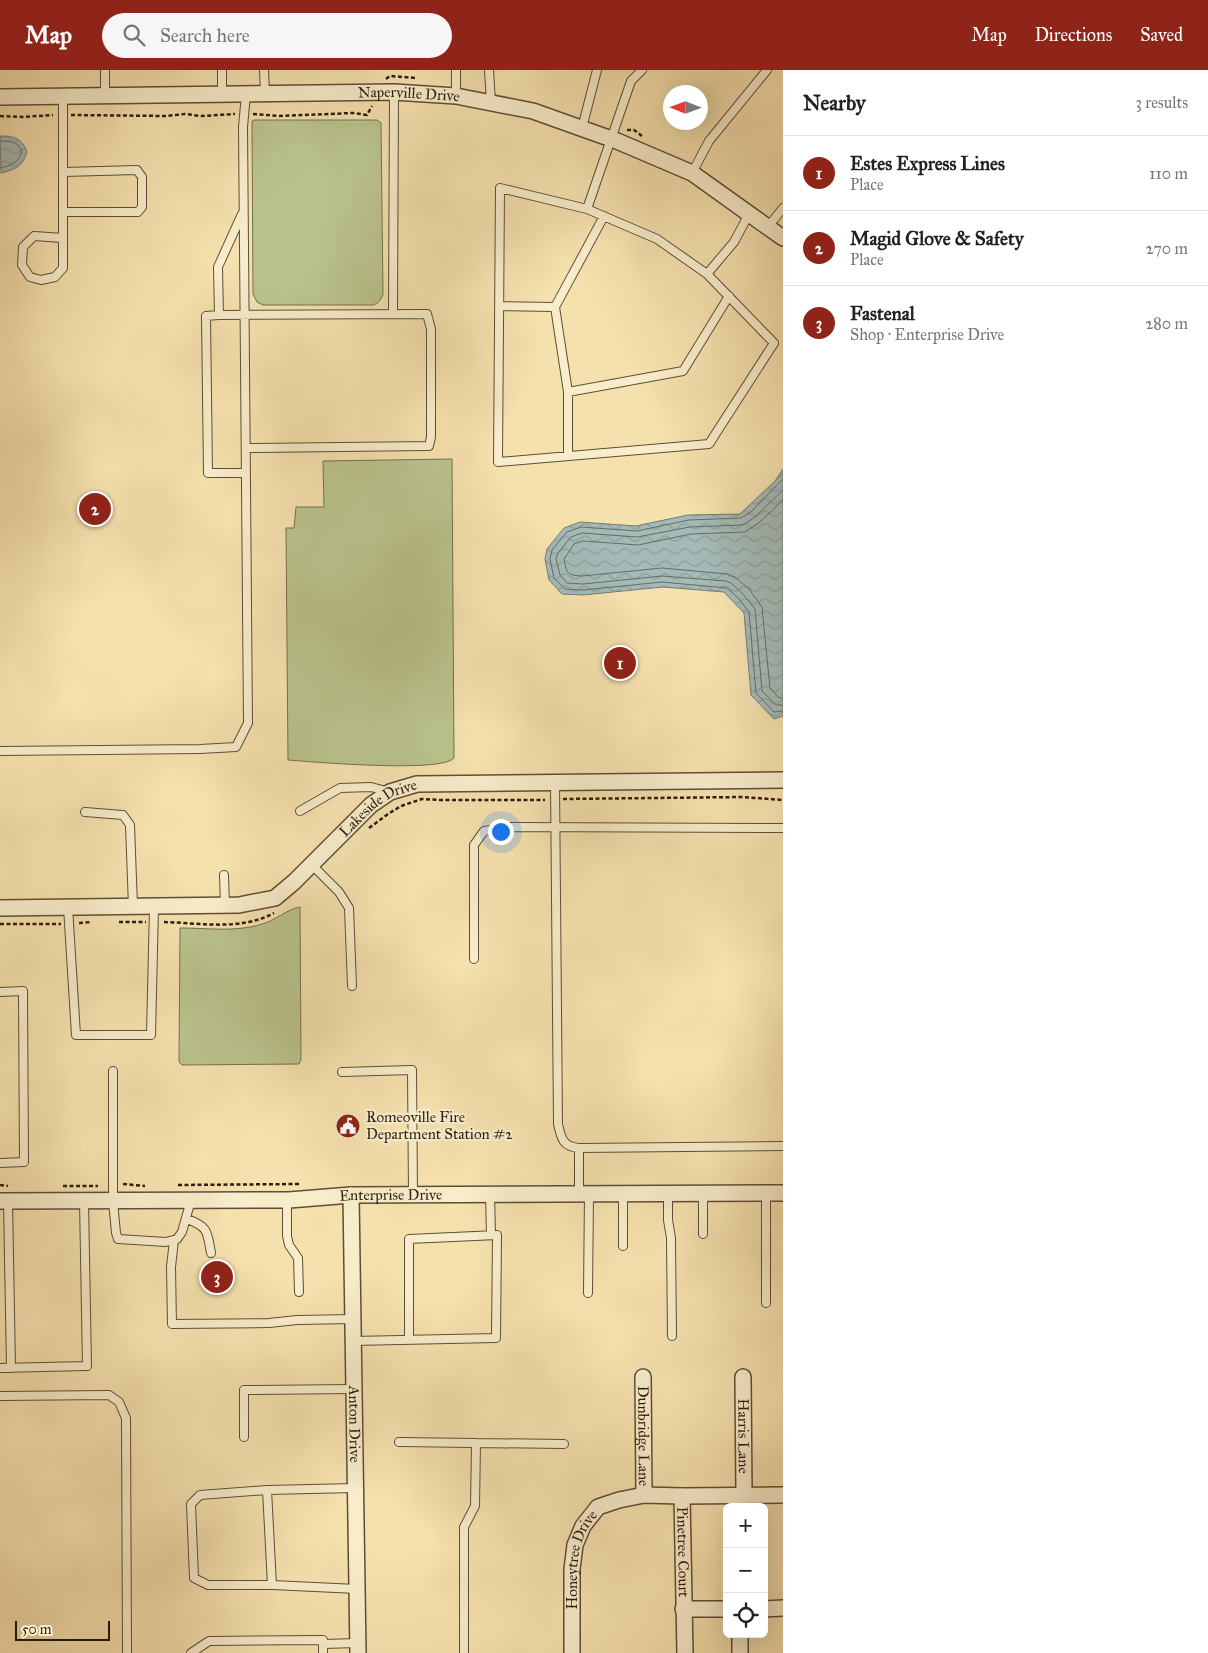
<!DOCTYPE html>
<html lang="en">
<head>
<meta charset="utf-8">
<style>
	:root { --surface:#fff; --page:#f6f6f6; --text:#222; --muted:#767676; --line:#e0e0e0; --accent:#8f2418 }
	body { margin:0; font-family:"IM FELL Great Primer",serif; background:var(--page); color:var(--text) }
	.controls { position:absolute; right:15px; bottom:15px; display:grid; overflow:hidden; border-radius:8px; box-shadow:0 5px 20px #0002 }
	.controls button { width:45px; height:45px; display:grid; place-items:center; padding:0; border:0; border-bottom:1px solid var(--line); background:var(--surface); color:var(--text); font:25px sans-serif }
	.compass { position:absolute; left:663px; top:15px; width:45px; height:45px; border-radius:50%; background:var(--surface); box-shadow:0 5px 20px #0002; rotate:271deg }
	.scale { position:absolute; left:15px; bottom:12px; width:95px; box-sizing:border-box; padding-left:5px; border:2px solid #2c1c10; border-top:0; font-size:14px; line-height:18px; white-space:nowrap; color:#2c1c10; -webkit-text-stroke:4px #f8ecca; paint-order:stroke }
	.you { position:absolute; left:500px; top:761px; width:18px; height:18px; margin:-12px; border:4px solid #fff; border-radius:50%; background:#1a73e8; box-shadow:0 0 0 8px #1a73e833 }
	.badge { display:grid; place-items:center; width:32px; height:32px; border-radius:50%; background:var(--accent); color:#fff; font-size:16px; font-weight:700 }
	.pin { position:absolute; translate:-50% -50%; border:2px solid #fff; box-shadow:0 1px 5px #0006 }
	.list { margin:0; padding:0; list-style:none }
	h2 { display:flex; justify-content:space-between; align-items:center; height:65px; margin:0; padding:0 20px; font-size:21px }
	h2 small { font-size:16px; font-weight:400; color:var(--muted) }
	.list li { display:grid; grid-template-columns:32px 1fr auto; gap:15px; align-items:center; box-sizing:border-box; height:75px; padding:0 20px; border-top:1px solid var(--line) }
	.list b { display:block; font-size:19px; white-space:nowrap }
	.list p { margin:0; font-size:16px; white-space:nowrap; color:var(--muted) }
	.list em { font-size:16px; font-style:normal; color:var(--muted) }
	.icon { flex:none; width:28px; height:28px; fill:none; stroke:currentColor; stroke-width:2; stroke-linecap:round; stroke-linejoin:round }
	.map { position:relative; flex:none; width:783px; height:1583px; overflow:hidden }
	header { display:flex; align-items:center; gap:30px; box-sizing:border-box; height:70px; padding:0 25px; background:var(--accent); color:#fff }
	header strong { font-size:24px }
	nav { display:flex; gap:28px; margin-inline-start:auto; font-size:18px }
	.search { width:350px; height:45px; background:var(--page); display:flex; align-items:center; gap:12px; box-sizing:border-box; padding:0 18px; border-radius:28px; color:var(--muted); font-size:19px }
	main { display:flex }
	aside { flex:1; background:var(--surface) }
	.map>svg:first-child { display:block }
	.green { fill:#bac38c; stroke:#73704e }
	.water { fill:url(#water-waves); stroke:#737b74 }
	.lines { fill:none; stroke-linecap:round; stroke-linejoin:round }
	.shore { stroke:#686b64; stroke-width:1 }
	.service-casing { stroke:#5e4d38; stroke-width:10 }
	.minor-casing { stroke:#5e4d38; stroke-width:18 }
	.path { stroke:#2c1c10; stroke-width:2.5; stroke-dasharray:4 2.5; stroke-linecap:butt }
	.service { stroke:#f8ecca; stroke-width:8 }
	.minor { stroke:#f8ecca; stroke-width:15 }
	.labels { text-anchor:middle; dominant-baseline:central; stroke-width:4.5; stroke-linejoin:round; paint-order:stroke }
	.street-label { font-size:15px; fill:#2c1c10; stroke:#f8ecca }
	.poi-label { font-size:15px; fill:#2c1c10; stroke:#f8ecca; text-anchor:start }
</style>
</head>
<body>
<header>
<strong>Map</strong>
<div class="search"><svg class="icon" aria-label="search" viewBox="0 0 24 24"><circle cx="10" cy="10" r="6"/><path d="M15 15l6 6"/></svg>Search here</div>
<nav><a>Map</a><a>Directions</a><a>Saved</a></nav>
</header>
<main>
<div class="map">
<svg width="783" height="1583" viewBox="0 0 783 1583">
	<defs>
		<pattern id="water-waves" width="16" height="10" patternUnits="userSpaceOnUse" patternTransform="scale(1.25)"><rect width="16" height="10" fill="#a3bab7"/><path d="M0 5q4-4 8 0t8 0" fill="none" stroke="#8c9f9c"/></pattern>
	</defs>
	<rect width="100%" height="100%" fill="#f5e1ae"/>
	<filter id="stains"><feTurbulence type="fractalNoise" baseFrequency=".004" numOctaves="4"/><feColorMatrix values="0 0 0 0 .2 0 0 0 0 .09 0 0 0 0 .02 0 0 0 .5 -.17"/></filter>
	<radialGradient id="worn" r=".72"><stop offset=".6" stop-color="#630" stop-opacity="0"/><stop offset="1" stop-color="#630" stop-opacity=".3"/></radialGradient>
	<path class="green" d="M254,50H377L381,53L383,224C381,230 379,233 373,235H263L257,232L253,224L252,51Z
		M452,389L454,688C442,703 313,692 288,690L286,458H294L296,437H324L323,391Z
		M300,837L301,989L299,994L182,995L179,992L180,858C209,858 240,863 268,852C279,847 289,839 300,837Z"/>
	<path class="water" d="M0,66C14,66 22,68 27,82C22,97 16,99 1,103Z
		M783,399V646L774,649L751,625L744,543L724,522L663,517L583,525L562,524L549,510L545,489L547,479L564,458L580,452L636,456L688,445L740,444L775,411Z"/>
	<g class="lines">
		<path class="shore" d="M0,71C10,71 18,71 22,82C18,93 10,96 0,98
			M783,409L751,442L741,448L689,450L637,461L581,457L567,462L552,480L550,489L554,508L565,519L583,520L662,512L727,518L739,529L749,542L756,623L774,642L783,641
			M783,420L755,447L743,455L690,457L637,467L582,463L571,467L558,483L556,489L560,505L567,513L583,514L662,506L726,511L731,513L743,524L755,539L762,621L776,635H783
			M783,430L760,452L745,462L691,464L638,475L583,471L574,474L564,489C567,504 567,505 582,506L662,498L727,504L735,507L749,519L762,537L770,618L778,627L783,628"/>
		<defs>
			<path id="service" d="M105,0V26
				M222,0V24
				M264,0L265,24
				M456,0V26
				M489,0L491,33
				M642,0L631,11L587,139L657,169L707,204L734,172L749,144
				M582,58L597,0
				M692,103L709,71L767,0
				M587,139L500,118L498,392L709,374L774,273L707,204
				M63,142H138L142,137V107L137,100L63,102
				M242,144L218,197L219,245L206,246L208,403H246
				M604,146L555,237L568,322L683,301L729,226
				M768,157L783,138
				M63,168L34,166L23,177L22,195L30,207L41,210L55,207L63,198V26
				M499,236L555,237
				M393,244L394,22
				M219,245L427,244L431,259V367L429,376L246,378
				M568,322V386
				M0,681L200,679L236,677L248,653L243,57L246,24
				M555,713L558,1054C561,1068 563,1077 579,1078V1124
				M300,741L340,718L371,717L390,722
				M85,742L123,745L130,755L133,837
				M312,795L339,822L349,838L352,916
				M224,805L225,836
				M68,837L76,965H151L154,837
				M474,889V775L484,761L511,757L783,758
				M0,922L23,921L24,1092L0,1093
				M113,1001V1131L116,1163L118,1169L166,1172L177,1169L182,1162L191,1130
				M342,1002L412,1000L413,1125
				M579,1078L783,1076
				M668,1123V1150L671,1168L672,1266
				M490,1124L491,1165
				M623,1124V1176
				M287,1130V1166L289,1175L298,1188L299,1222
				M8,1131L11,1298
				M187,1149C209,1157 207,1162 211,1183
				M703,1164V1123
				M174,1170L171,1197L172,1254L269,1253L297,1250L353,1249
				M588,1223L589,1124
				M766,1233V1123
				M353,1271L496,1268L497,1165L409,1169V1270
				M0,1298L87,1296L84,1131
				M0,1326L109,1325L119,1332L126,1348L127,1583
				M244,1367V1320L354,1319
				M399,1372L476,1373L475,1436L464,1457V1583
				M476,1373L564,1374
				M267,1420L272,1515H208L194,1508L191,1434L200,1425L267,1420L355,1418
				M272,1515L357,1519
				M323,1574L358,1573
				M191,1583L209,1571L323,1570V1583"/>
			<g id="minor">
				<path id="s1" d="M0,27L394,22L456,26L533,41L617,71L692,103L783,168"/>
				<path id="s2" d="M0,838L239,835L275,828L294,812L371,735L390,722L417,714L783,710"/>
				<path id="s3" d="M351,1125L358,1583"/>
				<path id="s4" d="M0,1131L289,1130L351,1125L783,1123"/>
				<path id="s5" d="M643,1307L644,1425"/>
				<path id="s6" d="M743,1307L744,1425"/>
				<path id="s7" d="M682,1426L685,1583"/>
				<path d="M683,1539H727"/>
				<path d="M764,1539L783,1538"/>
				<path d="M740,1564V1583"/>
				<path id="s8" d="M572,1583V1499L575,1475L583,1456L598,1437L619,1430L644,1425L682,1426L783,1425"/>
			</g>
		</defs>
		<use href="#service" class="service-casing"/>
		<use href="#minor" class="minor-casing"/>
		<path class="path" d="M386,9L390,6L416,8
			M253,44L279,46L353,43L367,45L372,36
			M71,45L166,46L185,44L201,46L235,44
			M0,46L23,47L53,45
			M627,60H634L642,66
			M563,729L743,727L783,730
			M369,758L388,744L401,736L422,729L441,730H545
			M119,852H146
			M164,852C200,853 241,861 274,843
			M79,853L91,852
			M0,854H61
			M123,1114L145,1116
			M0,1115L8,1116
			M178,1115L300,1114
			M63,1116H98"/>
		<use href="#service" class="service"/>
		<use href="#minor" class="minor"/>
	</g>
	<defs>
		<symbol id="civic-disc" viewBox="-11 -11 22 22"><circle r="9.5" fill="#8f2418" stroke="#f8ecca"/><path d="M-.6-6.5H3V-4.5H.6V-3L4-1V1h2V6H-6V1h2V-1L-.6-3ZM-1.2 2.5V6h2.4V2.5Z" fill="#fff"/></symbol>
	</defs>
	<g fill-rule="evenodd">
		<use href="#civic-disc" x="334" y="1042" width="28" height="28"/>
	</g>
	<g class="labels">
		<g class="street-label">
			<text stroke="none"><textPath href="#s1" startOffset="409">Naperville Drive</textPath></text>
			<text stroke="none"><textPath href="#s2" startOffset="414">Lakeside Drive</textPath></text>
			<text stroke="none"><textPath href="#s4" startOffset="391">Enterprise Drive</textPath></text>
			<text stroke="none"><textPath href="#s3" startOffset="229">Anton Drive</textPath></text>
			<text stroke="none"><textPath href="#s5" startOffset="59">Dunbridge Lane</textPath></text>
			<text stroke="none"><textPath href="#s6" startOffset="59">Harris Lane</textPath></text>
			<text stroke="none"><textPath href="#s7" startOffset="56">Pinetree Court</textPath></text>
			<text stroke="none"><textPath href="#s8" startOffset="95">Honeytree Drive</textPath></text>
		</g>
		<g class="poi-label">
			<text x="366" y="1047">Romeoville Fire<tspan x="366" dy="17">Department Station #2</tspan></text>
		</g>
	</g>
	<rect width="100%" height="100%" filter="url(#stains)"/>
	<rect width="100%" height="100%" fill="url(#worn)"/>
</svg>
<div class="controls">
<button>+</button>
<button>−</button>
<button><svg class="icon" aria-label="locate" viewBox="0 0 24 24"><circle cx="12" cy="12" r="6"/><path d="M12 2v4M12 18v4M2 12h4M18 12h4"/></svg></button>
</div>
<svg class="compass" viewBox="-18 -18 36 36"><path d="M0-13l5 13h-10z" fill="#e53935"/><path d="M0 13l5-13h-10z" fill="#767676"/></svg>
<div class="scale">50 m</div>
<div class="you"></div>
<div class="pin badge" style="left:620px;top:593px">1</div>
<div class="pin badge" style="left:95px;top:439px">2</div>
<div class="pin badge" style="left:217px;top:1207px">3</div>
</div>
<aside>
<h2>Nearby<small>3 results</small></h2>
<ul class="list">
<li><span class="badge">1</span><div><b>Estes Express Lines</b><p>Place</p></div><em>110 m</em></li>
<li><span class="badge">2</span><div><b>Magid Glove &amp; Safety</b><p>Place</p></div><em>270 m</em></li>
<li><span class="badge">3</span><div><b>Fastenal</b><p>Shop · Enterprise Drive</p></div><em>280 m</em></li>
</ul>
</aside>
</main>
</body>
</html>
